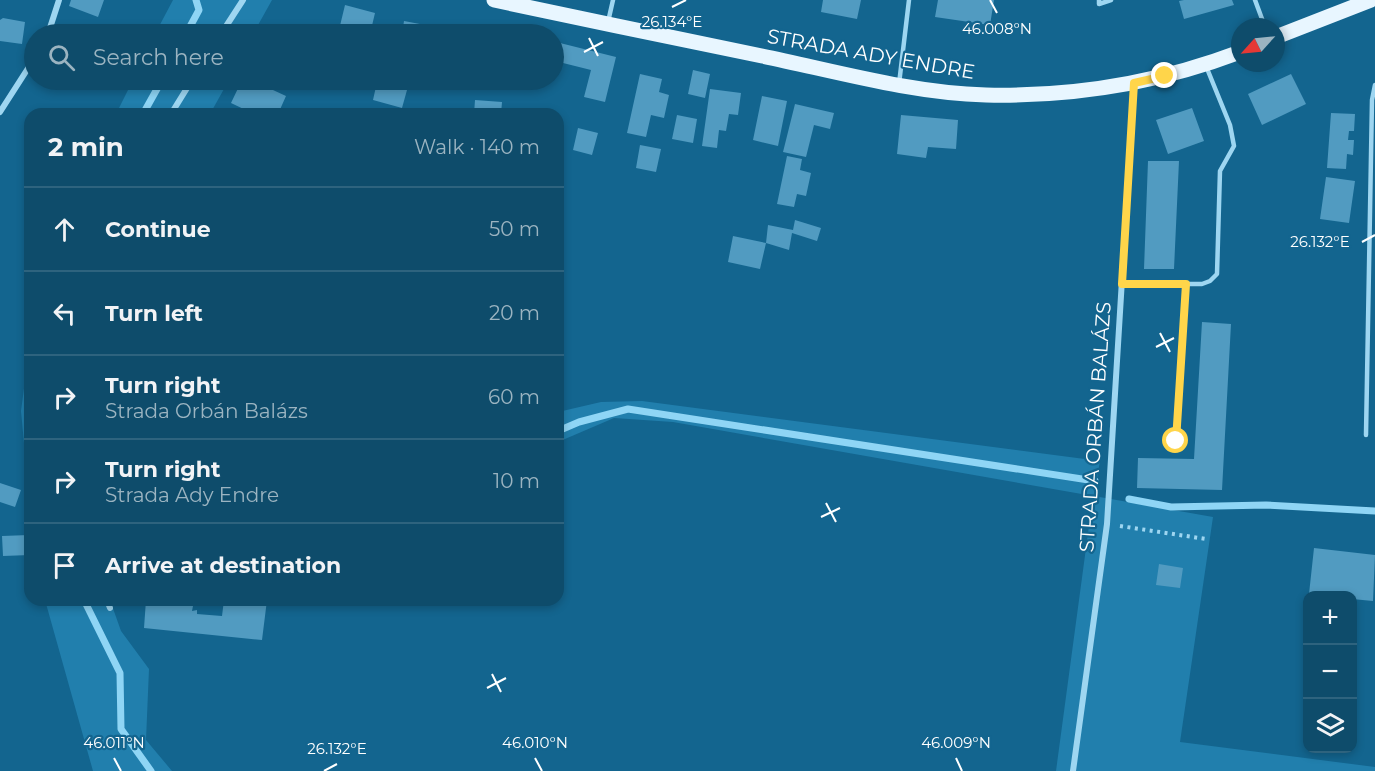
<!DOCTYPE html>
<html lang="en">
<head>
<meta charset="utf-8">
<style>
	:root { --surface:#0e4c6b; --page:#175371; --text:#f1f3f6; --muted:#9bb4c1; --line:#2e637e }
	body { margin:0; font-family:Montserrat,sans-serif; background:var(--page); color:var(--text) }
	.controls { position:absolute; right:18px; bottom:18px; display:grid; overflow:hidden; border-radius:12px; box-shadow:0 3px 9px #0003 }
	.controls button { width:54px; height:54px; display:grid; place-items:center; padding:0; border:0; border-bottom:2px solid var(--line); background:var(--surface); color:var(--text); font:30px sans-serif }
	.compass { position:absolute; left:1231px; top:18px; width:54px; height:54px; border-radius:50%; background:var(--surface); box-shadow:0 3px 9px #0003; rotate:243deg }
	.stop { position:absolute; width:18px; height:18px; margin:-14px; border:4px solid #ffd54a; border-radius:50%; background:#fff }
	.stop.end { background:#ffd54a; border-color:#fff; box-shadow:0 2px 6px #0008 }
	.list { margin:0; padding:0; list-style:none }
	h2 { display:flex; justify-content:space-between; align-items:center; height:78px; margin:0; padding:0 24px; font-size:26px }
	h2 small { font-size:20px; font-weight:400; color:var(--muted) }
	.list li { display:grid; grid-template-columns:39px 1fr auto; gap:18px; align-items:center; box-sizing:border-box; height:84px; padding:0 24px; border-top:2px solid var(--line) }
	.list b { display:block; font-size:22px; white-space:nowrap }
	.list p { margin:0; font-size:20px; white-space:nowrap; color:var(--muted) }
	.list em { font-size:20px; font-style:normal; color:var(--muted) }
	.icon { flex:none; width:33px; height:33px; fill:none; stroke:currentColor; stroke-width:2; stroke-linecap:round; stroke-linejoin:round }
	.map { position:relative; flex:none; width:1375px; height:771px; overflow:hidden }
	.search { position:absolute; background:var(--surface); box-shadow:0 3px 9px #0003; left:24px; top:24px; width:540px; height:66px; display:flex; align-items:center; gap:15px; box-sizing:border-box; padding:0 21px; border-radius:33px; color:var(--muted); font-size:22px }
	.panel { position:absolute; background:var(--surface); box-shadow:0 3px 9px #0003; left:24px; top:108px; width:540px; height:498px; border-radius:18px }
	.map>svg:first-child { display:block }
	.green { fill:#217fad }
	.lines { fill:none; stroke-linecap:round; stroke-linejoin:round }
	.stream { stroke:#8fd5f5; stroke-width:7 }
	.building { fill:#519bc1 }
	.path { stroke:#9ed6f1; stroke-width:4; stroke-dasharray:3 4.5; stroke-linecap:butt }
	.lane { stroke:#9ed6f1; stroke-width:4.5 }
	.street { stroke:#9ed6f1; stroke-width:6 }
	.primary { stroke:#e8f6ff; stroke-width:15 }
	.route { stroke:#ffd54a; stroke-width:8 }
	.ticks { fill:none; stroke:#fff; stroke-width:2 }
	.labels { text-anchor:middle; dominant-baseline:central; stroke-width:4.5; stroke-linejoin:round; paint-order:stroke }
	.street-label { font-size:20px; fill:#fff; stroke:#13658f }
	.ticks-label { font-size:15px; text-anchor:middle; fill:#fff; stroke:#13658f; stroke-width:4.5; stroke-linejoin:round; paint-order:stroke }
</style>
</head>
<body>
<div class="map">
<svg width="1375" height="771" viewBox="0 0 1375 771">
	<rect width="100%" height="100%" fill="#13658f"/>
	<path class="green" d="M173,0H272L253,34H155Z
		M133,80H229L210,114H116Z
		M30,343V508L21,411Z
		M642,401L1100,461L1094,496L1213,517L1180,742L1375,767V771H1056L1093,496L673,422L614,418L558,442V412L601,402Z
		M45,600H110L121,631L149,669L146,740L172,771H93Z"/>
	<g class="lines">
		<path class="stream" d="M186,34L199,10L196,0
			M143,114L162,80
			M558,431L579,422L628,409L1095,481
			M1129,499L1171,507L1266,505L1375,511
			M84,600L120,673L121,729L151,771"/>
	</g>
	<path class="building" d="M71,0H104L98,17L69,6Z
		M823,0H861L857,19L821,12Z
		M938,0H994L990,25L935,17Z
		M1184,0H1232L1234,5L1184,19L1179,1Z
		M345,5L375,13L370,34H338Z
		M3,18L25,22L22,44L0,41V20Z
		M404,21L441,28L440,34H402Z
		M63,29L75,34H61Z
		M560,43L616,57L605,102L584,97L591,70L555,61Z
		M693,70L710,74L705,98L688,94Z
		M640,74L662,79L659,92L669,95L664,118L651,115L646,137L627,133Z
		M1291,74L1306,104L1262,125L1248,94Z
		M242,80H251L286,96L278,114H254L231,103Z
		M303,80H323L322,90L302,87Z
		M377,82L407,90L402,108L373,100Z
		M710,89L741,93L738,115L729,114L726,131L719,130L717,148L702,146Z
		M762,96L787,101L778,146L753,140Z
		M475,100L502,102L501,114H474Z
		M795,104L834,113L830,129L814,125L806,157L783,152Z
		M1192,108L1204,141L1168,154L1156,120Z
		M1331,113L1355,114L1354,131H1349L1348,140H1354L1353,155L1347,154L1346,169L1327,168Z
		M677,115L697,119L693,143L672,139Z
		M901,115L958,120L956,149L928,147L926,158L897,154Z
		M578,128L598,133L592,155L573,150Z
		M640,145L661,149L656,172L636,168Z
		M787,156L802,159L800,170L811,173L806,196L797,194L794,207L777,204Z
		M1148,161H1179L1174,269H1144Z
		M1326,177L1355,181L1349,223L1320,219Z
		M795,220L821,228L817,241L792,233L789,250L766,243L768,225L793,230Z
		M733,236L766,243L760,269L728,262Z
		M1202,322L1231,324L1222,490L1137,488L1138,458L1194,459Z
		M0,483L21,490L15,507L0,502Z
		M29,535L30,555L3,556L2,536Z
		M1314,548L1375,555L1373,601L1352,599V596L1309,594Z
		M1159,564L1183,568L1180,588L1156,585Z
		M146,600H167L166,604L193,606L192,611L197,610V614L222,616L224,600H267L262,640L144,628Z"/>
	<g class="lines">
		<path class="path" d="M1120,526L1206,539"/>
		<path class="lane" d="M1099,0V4L1111,0
			M1255,0L1265,27
			M608,22L613,0
			M899,84L909,0
			M1122,284H1202L1210,281L1217,274L1220,171L1234,146L1230,125L1206,66
			M1366,435L1372,100L1375,85
			M1176,441L1186,284"/>
		<path class="street" d="M48,34L59,0
			M221,34L243,0
			M0,112L34,59
			M171,114L192,80
			M107,600L110,608
			M1073,771L1107,524L1134,84"/>
		<path class="primary" d="M494,0C583,19 673,38 762,56C835,71 911,93 986,95C1074,97 1158,83 1240,52
			M1276,37L1371,0"/>
	</g>
	<g class="lines">
		<path class="route" d="M1165,76L1134,83L1122,284H1186L1176,441"/>
	</g>
	<path class="ticks" d="M990,0L997,13M672,7L686,0M589,38L598,56M584,52L603,42M1362,242L1375,235M1160,333L1170,352M1156,347L1174,338M826,503L836,522M821,517L840,508M492,674L501,692M487,688L506,678M114,758L121,771M535,758L542,771M956,758L962,771M324,771L337,764"/>
	<g class="labels">
		<g class="street-label">
			<text transform="translate(871 54) rotate(10)">STRADA ADY ENDRE</text>
			<text transform="translate(1095 427) rotate(-86)">STRADA ORBÁN BALÁZS</text>
		</g>
	</g>
	<g class="ticks-label">
		<text x="672" y="27">26.134°E</text>
		<text x="997" y="34">46.008°N</text>
		<text x="1320" y="247">26.132°E</text>
		<text x="114" y="748">46.011°N</text>
		<text x="535" y="748">46.010°N</text>
		<text x="956" y="748">46.009°N</text>
		<text x="337" y="754">26.132°E</text>
	</g>
</svg>
<div class="controls">
<button>+</button>
<button>−</button>
<button><svg class="icon" aria-label="layers" viewBox="0 0 24 24"><path d="M12 4l9 5-9 5-9-5zM3 14l9 5 9-5"/></svg></button>
</div>
<svg class="compass" viewBox="-18 -18 36 36"><path d="M0-13l5 13h-10z" fill="#e53935"/><path d="M0 13l5-13h-10z" fill="#9bb4c1"/></svg>
<div class="stop" style="left:1176px;top:441px"></div>
<div class="stop end" style="left:1165px;top:76px"></div>
<div class="search"><svg class="icon" aria-label="search" viewBox="0 0 24 24"><circle cx="10" cy="10" r="6"/><path d="M15 15l6 6"/></svg>Search here</div>
<section class="panel">
<h2>2 min<small>Walk · 140 m</small></h2>
<ul class="list">
<li><svg class="icon" aria-label="ahead" viewBox="0 0 24 24"><path d="M12 20V5M6 11l6-6 6 6"/></svg><div><b>Continue</b></div><em>50 m</em></li>
<li><svg class="icon" aria-label="left" viewBox="0 0 24 24"><path d="M17 20v-9H6M10 6l-5 5 5 5"/></svg><div><b>Turn left</b></div><em>20 m</em></li>
<li><svg class="icon" aria-label="right" viewBox="0 0 24 24"><path d="M7 20v-9h11M14 6l5 5-5 5"/></svg><div><b>Turn right</b><p>Strada Orbán Balázs</p></div><em>60 m</em></li>
<li><svg class="icon" aria-label="right" viewBox="0 0 24 24"><path d="M7 20v-9h11M14 6l5 5-5 5"/></svg><div><b>Turn right</b><p>Strada Ady Endre</p></div><em>10 m</em></li>
<li><svg class="icon" aria-label="arrive" viewBox="0 0 24 24"><path d="M6 21V4h12l-3 4 3 4H6"/></svg><div><b>Arrive at destination</b></div></li>
</ul>
</section>
</div>
</body>
</html>
